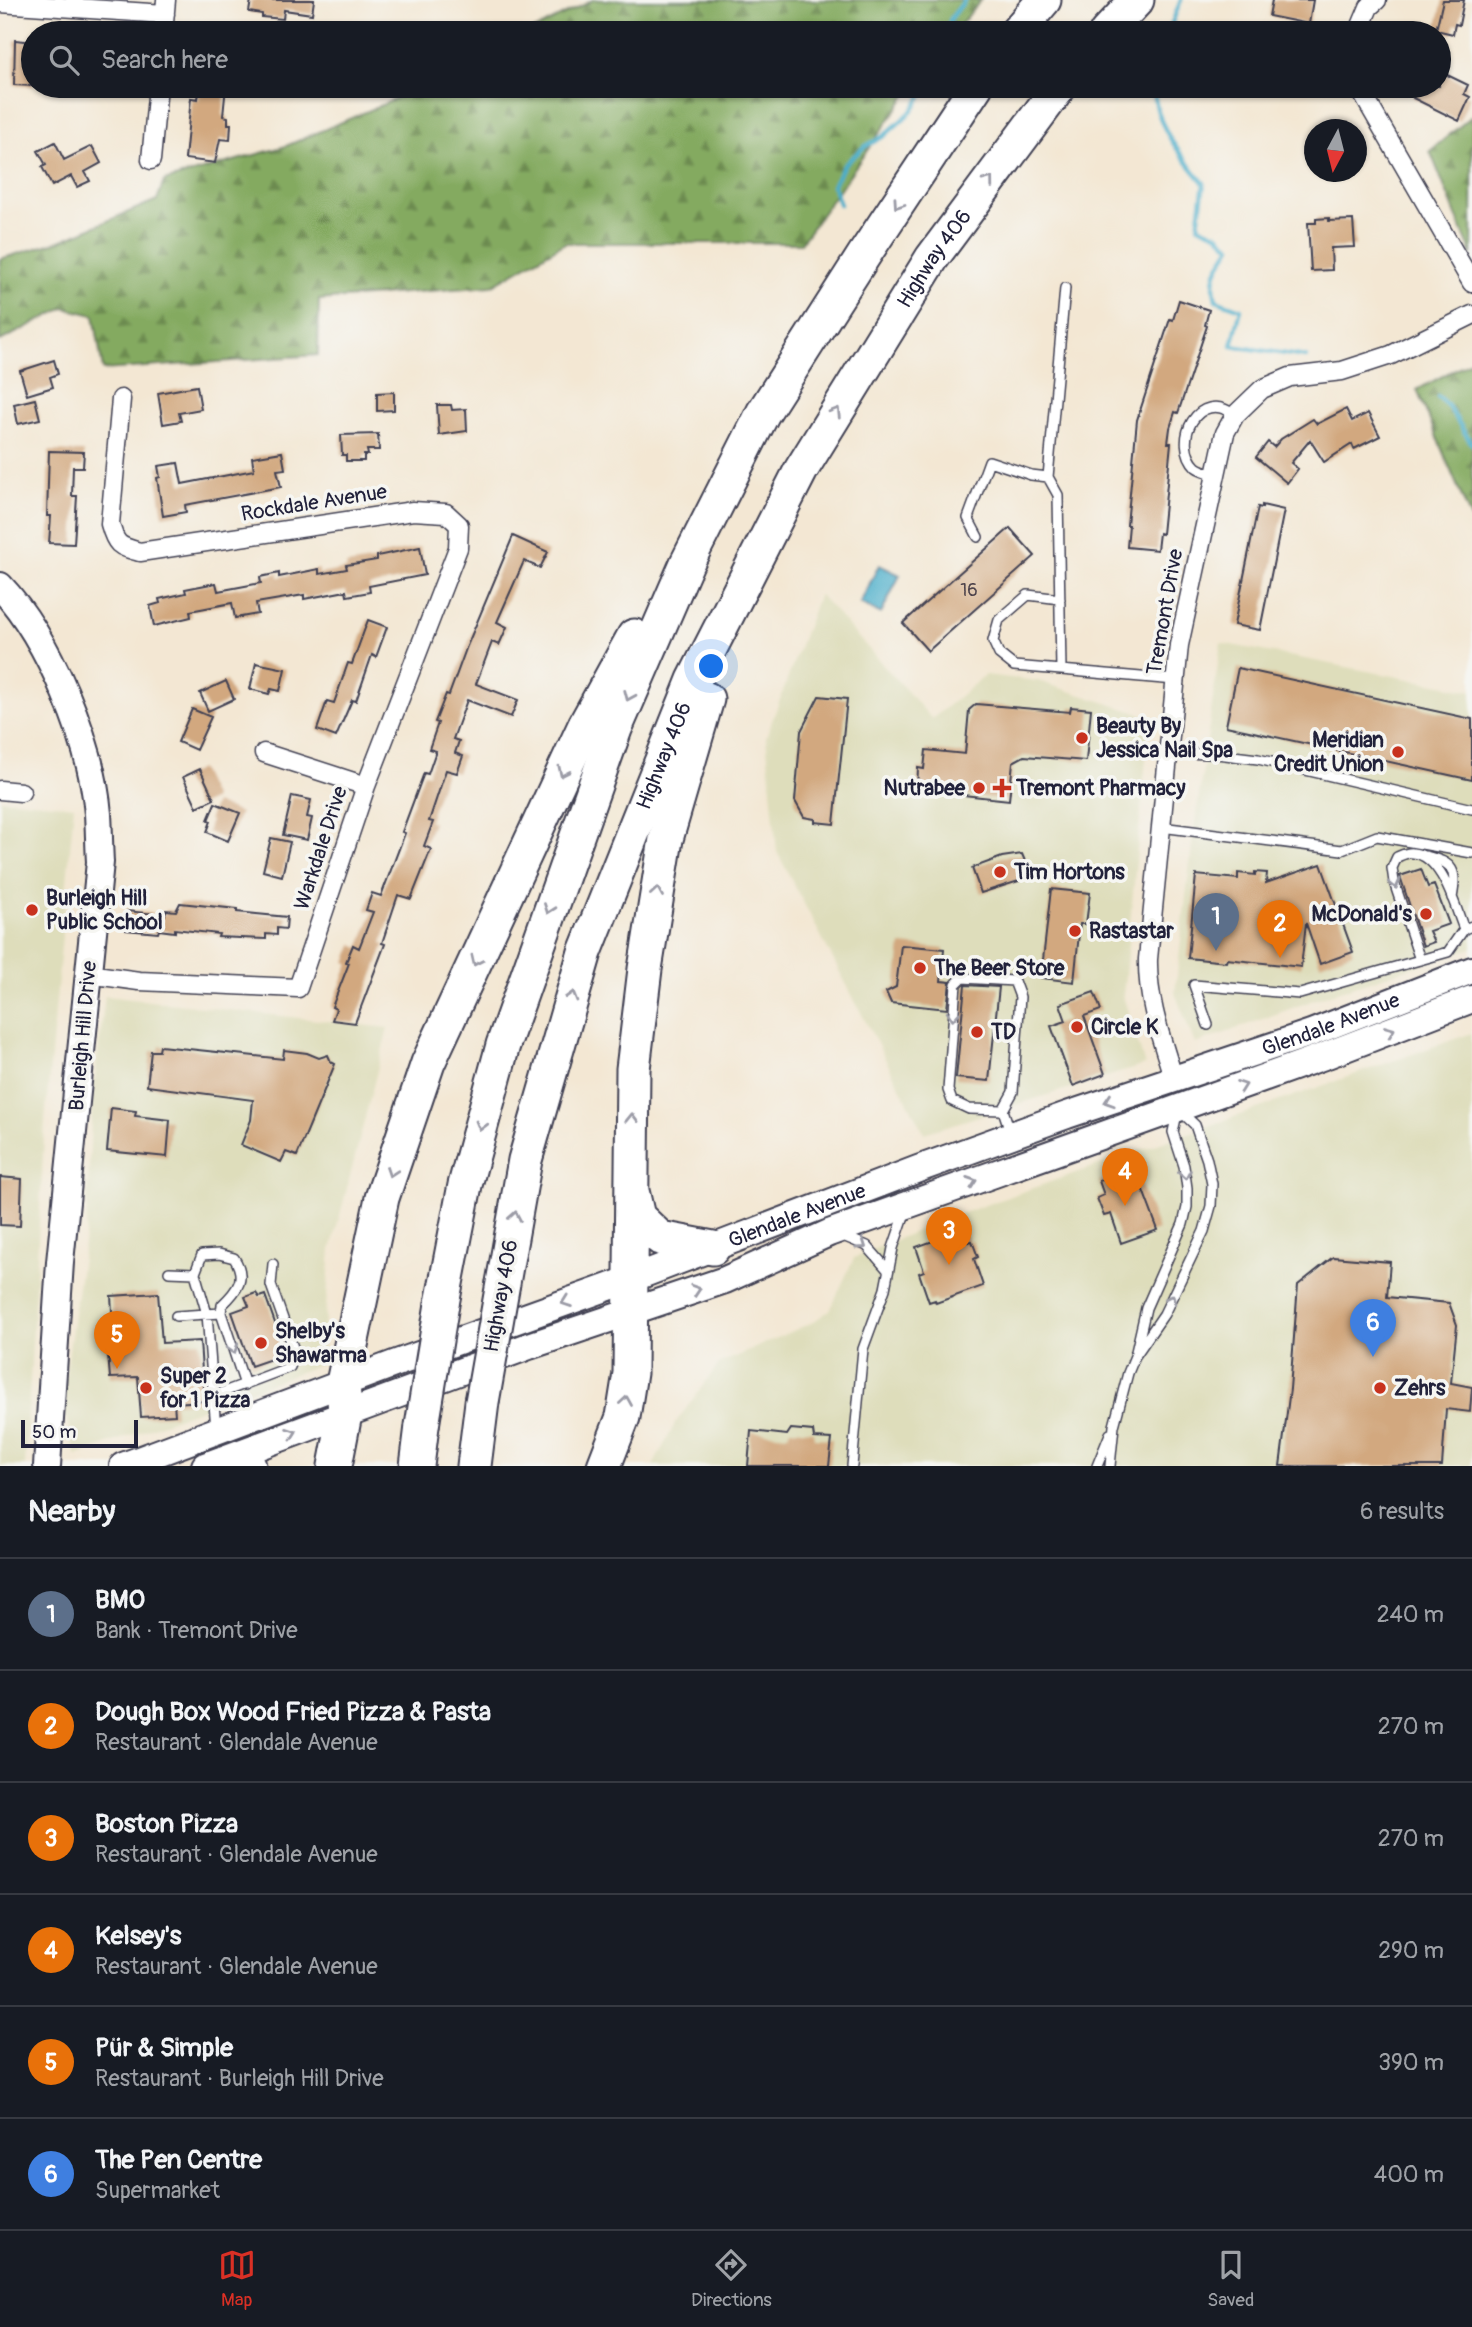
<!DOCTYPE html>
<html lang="en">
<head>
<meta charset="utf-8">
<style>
	:root { --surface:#171b24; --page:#20242c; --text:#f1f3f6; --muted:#9ea1a6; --line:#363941; --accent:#d93025 }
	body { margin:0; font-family:Pangolin,sans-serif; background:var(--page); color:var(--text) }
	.compass { position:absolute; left:1304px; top:119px; width:63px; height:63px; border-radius:50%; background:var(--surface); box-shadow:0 2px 5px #0004; rotate:187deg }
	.scale { position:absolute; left:21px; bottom:18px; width:117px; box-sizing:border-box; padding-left:7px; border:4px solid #22223b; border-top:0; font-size:19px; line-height:24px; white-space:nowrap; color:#22223b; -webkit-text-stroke:5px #f6f6f2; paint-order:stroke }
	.you { position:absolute; left:712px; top:667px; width:24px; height:24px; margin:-18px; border:5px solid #fff; border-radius:50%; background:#1a73e8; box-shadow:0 0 0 10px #1a73e833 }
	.badge { display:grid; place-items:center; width:46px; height:46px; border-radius:50%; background:var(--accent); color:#fff; font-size:23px; font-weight:700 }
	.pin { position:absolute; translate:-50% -58px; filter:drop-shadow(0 2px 4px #0008) }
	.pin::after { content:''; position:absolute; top:37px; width:24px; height:21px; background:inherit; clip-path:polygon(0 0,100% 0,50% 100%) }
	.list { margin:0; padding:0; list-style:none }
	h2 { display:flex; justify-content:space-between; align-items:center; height:91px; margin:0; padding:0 28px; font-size:30px }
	h2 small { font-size:23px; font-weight:400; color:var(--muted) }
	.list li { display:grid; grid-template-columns:46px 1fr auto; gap:21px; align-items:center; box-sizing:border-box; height:112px; padding:0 28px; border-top:2px solid var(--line) }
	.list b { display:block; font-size:26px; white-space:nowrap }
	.list p { margin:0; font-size:23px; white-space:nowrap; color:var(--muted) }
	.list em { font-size:23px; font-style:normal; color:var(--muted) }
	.icon { flex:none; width:38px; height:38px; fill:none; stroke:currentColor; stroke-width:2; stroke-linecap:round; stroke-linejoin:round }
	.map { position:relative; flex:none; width:1472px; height:1466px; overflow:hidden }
	.search { position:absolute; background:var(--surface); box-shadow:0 2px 5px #0004; left:21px; right:21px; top:21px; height:77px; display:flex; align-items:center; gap:18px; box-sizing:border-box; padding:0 24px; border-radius:38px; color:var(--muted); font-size:26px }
	.sheet { height:763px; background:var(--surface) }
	nav { display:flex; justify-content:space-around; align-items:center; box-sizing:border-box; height:98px; border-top:2px solid var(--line); background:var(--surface); font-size:19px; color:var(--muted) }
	nav a { display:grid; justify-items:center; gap:4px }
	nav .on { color:var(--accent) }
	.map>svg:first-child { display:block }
	.built { fill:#deddbb }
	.forest { fill:url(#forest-firs); stroke:#53664e; stroke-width:2 }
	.water { fill:#4baeca; stroke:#366882; stroke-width:2 }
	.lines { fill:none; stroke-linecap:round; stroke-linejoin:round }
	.stream { stroke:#4baeca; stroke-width:4.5 }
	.building { fill:#d2a87f }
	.service-casing { stroke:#414052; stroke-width:12 }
	.minor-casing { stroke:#414052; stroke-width:21 }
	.secondary-casing { stroke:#414052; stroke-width:30 }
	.motorway-casing { stroke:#414052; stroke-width:37 }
	.service { stroke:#fff; stroke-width:9 }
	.minor { stroke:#fff; stroke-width:18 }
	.secondary { stroke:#fff; stroke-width:26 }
	.motorway { stroke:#fff; stroke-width:33 }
	.motorway-bridge-casing { stroke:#414052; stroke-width:37; stroke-linecap:butt }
	.motorway-bridge { stroke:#fff; stroke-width:33 }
	.oneway { stroke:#9c9ca7 }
	.poi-dot { fill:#c8321e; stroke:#f6f6f2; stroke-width:2.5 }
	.labels { text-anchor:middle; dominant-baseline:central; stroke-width:7; stroke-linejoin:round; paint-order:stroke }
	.number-label { font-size:18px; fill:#4e444c }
	.street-label { font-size:21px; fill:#22223b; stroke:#f6f6f2 }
	.poi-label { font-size:21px; font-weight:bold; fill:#22223b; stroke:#f6f6f2; text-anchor:start }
</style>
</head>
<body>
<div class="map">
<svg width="1472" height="1466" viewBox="0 0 1472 1466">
	<defs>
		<pattern id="forest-firs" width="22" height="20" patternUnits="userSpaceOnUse" patternTransform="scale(1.75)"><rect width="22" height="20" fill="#84aa60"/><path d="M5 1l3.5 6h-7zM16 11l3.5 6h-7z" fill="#6c8a50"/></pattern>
	</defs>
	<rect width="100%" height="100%" fill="#f6f6f2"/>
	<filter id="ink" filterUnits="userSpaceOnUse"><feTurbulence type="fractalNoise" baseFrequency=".0143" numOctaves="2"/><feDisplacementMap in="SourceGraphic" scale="14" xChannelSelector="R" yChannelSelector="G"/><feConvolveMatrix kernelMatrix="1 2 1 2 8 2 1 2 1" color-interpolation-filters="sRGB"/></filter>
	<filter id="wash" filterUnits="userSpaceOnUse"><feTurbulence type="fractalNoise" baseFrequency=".00686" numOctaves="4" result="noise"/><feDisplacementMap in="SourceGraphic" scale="28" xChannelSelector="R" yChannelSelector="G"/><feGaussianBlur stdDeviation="1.57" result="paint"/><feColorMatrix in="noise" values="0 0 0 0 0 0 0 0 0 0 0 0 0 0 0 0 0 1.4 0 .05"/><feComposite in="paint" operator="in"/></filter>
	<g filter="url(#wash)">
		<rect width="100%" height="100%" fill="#f3e7d3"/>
		<path class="built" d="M819,594L932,719L985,675L1038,681L1150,717L1123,996L1145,1065L924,1133L777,852L766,737Z
			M1221,643L1472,691V948L1330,994L1195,1044L1175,993L1192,845Z
			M0,799L74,806L45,1120L25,1466H0Z
			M105,996L388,1028L331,1250L321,1364L76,1456L62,1401L86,1230L92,1102Z
			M1472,1033V1466H653L676,1422L719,1364L813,1322L830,1310L854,1258L937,1222Z"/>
		<path class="forest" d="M593,0H981L954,33H528Z
			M426,86H913L801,243H565L491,286L319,300L318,355L103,370L94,315L64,308L0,341V259L60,241L157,200L164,181L286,146Z
			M1472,116V255L1430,151Z
			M1472,360V521L1417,390Z"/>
		<path class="water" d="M879,565L900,575L881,614L860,603Z"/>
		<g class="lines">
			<path class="stream" d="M946,33L951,18L965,0
				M1168,33L1181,0
				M1154,86C1154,125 1180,154 1204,183L1198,226L1217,234L1231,247C1218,267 1210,275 1216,300L1241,309L1232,346L1306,357
				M840,205L833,185L844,165L864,147L884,136L912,111L928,86
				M1438,397L1448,406L1472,444"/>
		</g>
		<g id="blocks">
			<path class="building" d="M251,0H314L312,14L284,10L283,19L262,17V14L249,12Z
				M1272,0H1313L1309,24L1269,16Z
				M1443,0H1464L1459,25L1455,24L1453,34L1436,30Z
				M15,40L33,42V86L14,85Z
				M1439,71L1468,85L1464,94L1470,97L1459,121L1413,98L1419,86H1439Z
				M200,86H226L223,116L228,117V124H231L230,140L220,139L215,163L185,159L191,98L198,99Z
				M55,142L64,160L92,146L101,163L85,172L90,181L77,187L71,176L52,186L42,167L46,165L38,151Z
				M1329,218V221L1353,220L1355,247L1331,248L1332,270L1311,271L1308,223H1316V219Z
				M1179,300L1209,310L1205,325L1207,326L1178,413L1175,412L1170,428L1168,443H1171L1162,534L1159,533L1157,550L1127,547L1129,525H1127L1137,420L1170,319L1173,320Z
				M54,360L58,374L50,377L53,387L27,395L20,371Z
				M197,386L201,409L179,413L181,421L163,424L158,393Z
				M394,392V410L377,411V393Z
				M35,399L40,419L18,424L14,404Z
				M437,405H451L452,410L466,409L467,431L439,435Z
				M1346,409L1352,421L1368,413L1380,436L1354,449L1352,444L1324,462L1310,440L1291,463L1298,469L1287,483L1256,457L1268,442L1274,447L1281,439L1313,419L1317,424Z
				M378,434L379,450H367L368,455H364V461H346V455H342L341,435Z
				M49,451L84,452L83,467H73L72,496H77L74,544L49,543L51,516H47Z
				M282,452L285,469L277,470L281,487L185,505L186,512L163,516L157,478L160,477L158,466L178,463L182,484L254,470L252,457Z
				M1262,505L1284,510L1260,630L1234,625L1258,507L1262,508Z
				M1010,528L1035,556L928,651L903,623Z
				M513,536L548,552L540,568L524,561L497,622L507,627L499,645L492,642L476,684L518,700L511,717L467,700L453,739L459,741L455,753L463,756L457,773L446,770L429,821L433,822L424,846L431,849L411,899L398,895L382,943L385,944L355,1023L332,1020L336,1009L332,1007L349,963L346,962L353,945L359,948L373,912L366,910L372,893L381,896L405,833L402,832L424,773L428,774L436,751L429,749L438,723L435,722L446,694L449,695L467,646Z
				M420,547L425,575L369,586L370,592L347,596L346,591L304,599V595L256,603L258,614L235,618L232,603L190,611L191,617L154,626L150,606L160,603L159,599L186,593L185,589L216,583L218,591L261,583L260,577L279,573V577L319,569V574L347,569L346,565L377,560V556Z
				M368,620L387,627L376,657L372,655L356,701L352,700L336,737L317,730L327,701L334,703L348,663L352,664Z
				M256,663L285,669L280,691L271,689L269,694L250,689Z
				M1238,668L1472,719V780L1226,726Z
				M226,681L234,699L208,711L200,693Z
				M819,696L847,699L834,824L815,822V819L804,817L795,801L801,731Z
				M976,704L1070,712L1071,707L1091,709L1086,761L1024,756L1013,762L1009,800L917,790L918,768L924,769L926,750L965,754L969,710Z
				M192,709L211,717L196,750L178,742Z
				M200,769L214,799L197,807L183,777Z
				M292,796L311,800L307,817L312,818L307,840L283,835Z
				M215,803L240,813L228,841L207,832L211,821L208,820Z
				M271,838L290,842L282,876L263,871Z
				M1022,854L1030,873L1023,875L1022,880L981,893L972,868L1002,857Z
				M1321,864L1353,952L1320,964L1306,923L1301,967L1227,959L1226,962L1188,958L1196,875L1238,879V873L1255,875V872L1267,873L1266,883Z
				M1421,869L1428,887L1434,885L1449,924L1429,931L1434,942L1423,946L1400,876Z
				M1051,889L1090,893L1086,924H1080L1074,982L1041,978Z
				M180,903L237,909V912L287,917L286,929L277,928V935L266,934V939L218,937L219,934L175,929V932L159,930L158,933L126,930L127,911L165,915L166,910L176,911Z
				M901,945L944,949L941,981L950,982L947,1009L891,1003L886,992L896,987Z
				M965,985L999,987L989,1081L956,1078Z
				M1094,992L1101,1010L1084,1016L1105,1074L1073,1086L1051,1026L1066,1021L1060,1004Z
				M160,1046L283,1059L284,1050L307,1053L319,1058L328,1055L331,1062L335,1064L297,1156L286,1152L281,1162L241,1145L251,1120L253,1100L147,1086L151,1051H159Z
				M111,1108L136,1111L135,1116L170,1120L167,1157L107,1151Z
				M1135,1169L1158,1230L1121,1243L1111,1214L1104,1216L1097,1198L1104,1195L1099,1181Z
				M0,1177L22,1179L20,1226L0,1225Z
				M964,1230L968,1242L972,1241L978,1257L974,1259L983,1286L936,1303L935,1300L929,1302L919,1273L924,1271L916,1247Z
				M1333,1257L1390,1262L1387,1297L1449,1303L1457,1325L1451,1383L1472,1387L1470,1412L1446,1409L1442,1466H1280L1290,1389L1298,1285Z
				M158,1293L162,1343L200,1341L204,1401L174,1403L175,1415L141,1417L138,1377L110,1378L107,1342L114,1341L111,1296Z
				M256,1293L259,1297L265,1295L286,1354L251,1366L232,1312L249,1306L245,1297Z
				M791,1429L813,1431L814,1438L832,1439L829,1466H748L751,1431L787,1435Z"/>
		</g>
	</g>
	<g filter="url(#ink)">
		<use href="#blocks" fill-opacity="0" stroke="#414052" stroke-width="2"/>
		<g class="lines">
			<defs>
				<path id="service" d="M1216,475C1210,473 1201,471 1196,467C1171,442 1198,387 1235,415
					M1048,477L1065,288
					M978,537L968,518L989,461L1031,475L1048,477L1058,495L1061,670L1175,680
					M1060,599L1028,595L999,620L993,641L999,654L1014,666L1061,670
					M1168,753L1217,754L1258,759L1472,809
					M1161,827L1342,850L1377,836L1472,853
					M1426,856C1454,863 1457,870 1452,898
					M1420,960L1394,882L1392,868L1397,857C1402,855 1408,852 1413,853C1442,855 1455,907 1464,929
					M1208,1025L1194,985L1300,994L1448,952L1464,929L1472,926
					M1003,1110L969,1109L952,1101L948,1090L956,984L962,978L1014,981L1020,997L1013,1092L1003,1110L1011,1134
					M843,1236L867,1246L888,1270
					M169,1272L195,1273L207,1314L216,1429
					M195,1273L202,1255L219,1254L234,1258C247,1278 238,1290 222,1305L221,1313L245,1385
					M176,1316L221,1313
					M213,1396L290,1367L295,1353L271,1285L273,1264
					M852,1466L863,1349L885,1289L893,1248L905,1213
					M1097,1466L1110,1434
					M1110,1466L1114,1426L1128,1373L1135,1356L1146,1308L1183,1224L1187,1207V1188L1184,1166L1173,1132L1178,1109L1195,1125L1207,1160L1212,1184L1211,1206L1204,1231L1164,1314L1135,1356"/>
				<path id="minor" d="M0,3L165,14
					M163,33L166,0
					M1358,33L1369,7L1377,0
					M1358,86L1472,283
					M151,160L158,86
					M264,753L366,786
					M0,790L21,792
					M88,974L139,981L298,988L366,786L458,548L459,525L446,513L413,511L140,552C119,546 116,546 110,524L121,399
					M1174,1080C1162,1040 1147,1001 1148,959L1179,645L1225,433L1235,415L1262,389L1290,377L1342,371L1391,355L1472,315"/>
				<g id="secondary">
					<path d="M0,586C49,638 92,743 98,814C99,830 99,846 100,862L60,1262L47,1466"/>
					<path id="s1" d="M123,1466L394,1364L631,1279L918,1169L1067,1115L1311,1033L1472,970"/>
					<path d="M205,1466L529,1346L725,1280L829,1233L1327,1055L1472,999"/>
				</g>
				<g id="motorway">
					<path d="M1016,33L1044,0"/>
					<path d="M1106,33L1137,0"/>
					<path d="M633,1195L638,1217L660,1238L713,1248"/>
					<path id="s2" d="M503,1283L525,1160L585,952L694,680L801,470L932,258L1060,86"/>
					<path d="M442,1304L465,1185L503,1045L615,729L687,563L763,413L864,255L976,86"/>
					<path d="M240,1466H249"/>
					<path d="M335,1466L345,1414L343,1383L382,1198L428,1063L585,725L634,636"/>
					<path d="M417,1466L422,1426"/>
					<path d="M474,1466L482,1402"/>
					<path d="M604,1466L623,1417L630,1373L633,1069L645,969L666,839L707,699"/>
				</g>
			</defs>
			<use href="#service" class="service-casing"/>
			<use href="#minor" class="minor-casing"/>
			<use href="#secondary" class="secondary-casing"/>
			<use href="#motorway" class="motorway-casing"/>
			<use href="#service" class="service"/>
			<use href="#minor" class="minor"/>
			<use href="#secondary" class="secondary"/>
			<use href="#motorway" class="motorway"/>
			<defs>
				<path id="motorway-bridge" d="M482,1402L503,1283
					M422,1426L442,1304"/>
			</defs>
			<use href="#motorway-bridge" class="motorway-bridge-casing"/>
			<use href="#motorway-bridge" class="motorway-bridge"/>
		</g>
		<defs><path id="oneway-chevron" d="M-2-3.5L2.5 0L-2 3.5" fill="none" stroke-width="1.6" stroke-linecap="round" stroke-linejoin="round" transform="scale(1.75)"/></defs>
		<g class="oneway">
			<use href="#oneway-chevron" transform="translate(989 181) rotate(-53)"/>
			<use href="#oneway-chevron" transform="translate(898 204) rotate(124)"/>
			<use href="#oneway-chevron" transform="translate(836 412) rotate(-58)"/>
			<use href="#oneway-chevron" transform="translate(629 696) rotate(113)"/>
			<use href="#oneway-chevron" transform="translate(563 772) rotate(115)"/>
			<use href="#oneway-chevron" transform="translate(1395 884) rotate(76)"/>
			<use href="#oneway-chevron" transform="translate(657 892) rotate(-81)"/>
			<use href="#oneway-chevron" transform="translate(549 909) rotate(110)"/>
			<use href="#oneway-chevron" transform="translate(476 961) rotate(115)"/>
			<use href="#oneway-chevron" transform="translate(572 996) rotate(-74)"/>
			<use href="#oneway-chevron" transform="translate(953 1016) rotate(94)"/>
			<use href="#oneway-chevron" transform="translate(1390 1031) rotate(-21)"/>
			<use href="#oneway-chevron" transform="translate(1242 1086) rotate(-20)"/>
			<use href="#oneway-chevron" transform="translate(1109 1101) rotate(162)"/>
			<use href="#oneway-chevron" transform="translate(632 1118) rotate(-89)"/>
			<use href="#oneway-chevron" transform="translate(481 1126) rotate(105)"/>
			<use href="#oneway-chevron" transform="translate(391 1172) rotate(109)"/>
			<use href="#oneway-chevron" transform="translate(1185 1175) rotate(80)"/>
			<use href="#oneway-chevron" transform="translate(972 1182) rotate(-19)"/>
			<use href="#oneway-chevron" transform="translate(515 1216) rotate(-80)"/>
			<use href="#oneway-chevron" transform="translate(862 1245) rotate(35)"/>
			<use href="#oneway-chevron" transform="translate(696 1290) rotate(-18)"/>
			<use href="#oneway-chevron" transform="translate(1171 1299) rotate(-64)"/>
			<use href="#oneway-chevron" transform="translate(566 1302) rotate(160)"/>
			<use href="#oneway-chevron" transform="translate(233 1349) rotate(72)"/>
			<use href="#oneway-chevron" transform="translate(626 1401) rotate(-81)"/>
			<use href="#oneway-chevron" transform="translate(292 1433) rotate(-20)"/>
		</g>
	</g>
	<g class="poi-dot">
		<circle cx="1082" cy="738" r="7"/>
		<circle cx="1398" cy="752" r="7"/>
		<circle cx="979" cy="788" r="7"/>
		<path d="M998.5 777.5h7v7h7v7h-7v7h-7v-7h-7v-7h7z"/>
		<circle cx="1000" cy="872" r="7"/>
		<circle cx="32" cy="910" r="7"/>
		<circle cx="1426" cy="914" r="7"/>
		<circle cx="1075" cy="931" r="7"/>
		<circle cx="920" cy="968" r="7"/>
		<circle cx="1077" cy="1027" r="7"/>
		<circle cx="977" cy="1032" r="7"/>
		<circle cx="261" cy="1343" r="7"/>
		<circle cx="146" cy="1388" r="7"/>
		<circle cx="1380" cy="1388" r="7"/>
	</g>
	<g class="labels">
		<g class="number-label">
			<text x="969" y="590">16</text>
		</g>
		<g class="street-label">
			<text stroke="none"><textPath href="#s2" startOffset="1120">Highway 406</textPath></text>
			<text transform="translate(314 503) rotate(-9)">Rockdale Avenue</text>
			<text transform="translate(1165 612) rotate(-80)">Tremont Drive</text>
			<text stroke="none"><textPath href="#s2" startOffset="553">Highway 406</textPath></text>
			<text transform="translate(321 848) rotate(-72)">Warkdale Drive</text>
			<text stroke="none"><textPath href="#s1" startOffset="1286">Glendale Avenue</textPath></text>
			<text transform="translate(83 1036) rotate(-85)">Burleigh Hill Drive</text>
			<text stroke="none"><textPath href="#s1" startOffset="719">Glendale Avenue</textPath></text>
			<text transform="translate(501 1296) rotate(-80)">Highway 406</text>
		</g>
		<g class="poi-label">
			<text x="1096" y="726">Beauty By<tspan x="1096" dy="24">Jessica Nail Spa</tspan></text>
			<text x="1384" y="740" text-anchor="end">Meridian<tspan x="1384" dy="24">Credit Union</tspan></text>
			<text x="965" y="788" text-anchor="end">Nutrabee</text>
			<text x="1016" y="788">Tremont Pharmacy</text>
			<text x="1014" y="872">Tim Hortons</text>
			<text x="46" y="898">Burleigh Hill<tspan x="46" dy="24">Public School</tspan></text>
			<text x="1412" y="914" text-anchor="end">McDonald's</text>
			<text x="1089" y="931">Rastastar</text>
			<text x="934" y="968">The Beer Store</text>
			<text x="1091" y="1027">Circle K</text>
			<text x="991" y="1032">TD</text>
			<text x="275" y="1331">Shelby's<tspan x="275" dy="24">Shawarma</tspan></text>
			<text x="160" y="1376">Super 2<tspan x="160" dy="24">for 1 Pizza</tspan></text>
			<text x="1394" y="1388">Zehrs</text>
		</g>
	</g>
</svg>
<svg class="compass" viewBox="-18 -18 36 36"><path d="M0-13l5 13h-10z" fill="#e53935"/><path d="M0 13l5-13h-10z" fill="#9ea1a6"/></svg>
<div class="scale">50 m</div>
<div class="you"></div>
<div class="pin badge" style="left:1216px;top:951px;background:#5c6f8a">1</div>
<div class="pin badge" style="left:1280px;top:958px;background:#e8710a">2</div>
<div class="pin badge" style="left:949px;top:1265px;background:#e8710a">3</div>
<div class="pin badge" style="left:1125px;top:1206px;background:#e8710a">4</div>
<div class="pin badge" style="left:117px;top:1369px;background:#e8710a">5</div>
<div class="pin badge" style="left:1373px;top:1357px;background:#3f7fe0">6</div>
<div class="search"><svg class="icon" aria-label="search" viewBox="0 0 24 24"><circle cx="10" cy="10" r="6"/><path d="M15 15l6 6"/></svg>Search here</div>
</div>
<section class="sheet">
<h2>Nearby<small>6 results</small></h2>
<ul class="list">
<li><span class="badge" style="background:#5c6f8a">1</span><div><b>BMO</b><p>Bank · Tremont Drive</p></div><em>240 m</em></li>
<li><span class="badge" style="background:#e8710a">2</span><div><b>Dough Box Wood Fried Pizza &amp; Pasta</b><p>Restaurant · Glendale Avenue</p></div><em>270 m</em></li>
<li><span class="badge" style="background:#e8710a">3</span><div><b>Boston Pizza</b><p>Restaurant · Glendale Avenue</p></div><em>270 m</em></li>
<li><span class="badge" style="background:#e8710a">4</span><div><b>Kelsey's</b><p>Restaurant · Glendale Avenue</p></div><em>290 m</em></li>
<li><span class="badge" style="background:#e8710a">5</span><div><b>Pür &amp; Simple</b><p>Restaurant · Burleigh Hill Drive</p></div><em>390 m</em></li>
<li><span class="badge" style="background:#3f7fe0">6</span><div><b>The Pen Centre</b><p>Supermarket</p></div><em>400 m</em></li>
</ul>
</section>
<nav>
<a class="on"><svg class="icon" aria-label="map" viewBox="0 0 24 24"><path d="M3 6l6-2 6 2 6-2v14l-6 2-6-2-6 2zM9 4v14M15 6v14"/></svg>Map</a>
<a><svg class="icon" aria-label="directions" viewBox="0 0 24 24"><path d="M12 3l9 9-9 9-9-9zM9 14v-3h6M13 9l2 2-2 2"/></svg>Directions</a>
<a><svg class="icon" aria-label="saved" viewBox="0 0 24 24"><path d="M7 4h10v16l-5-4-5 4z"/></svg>Saved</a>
</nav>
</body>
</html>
